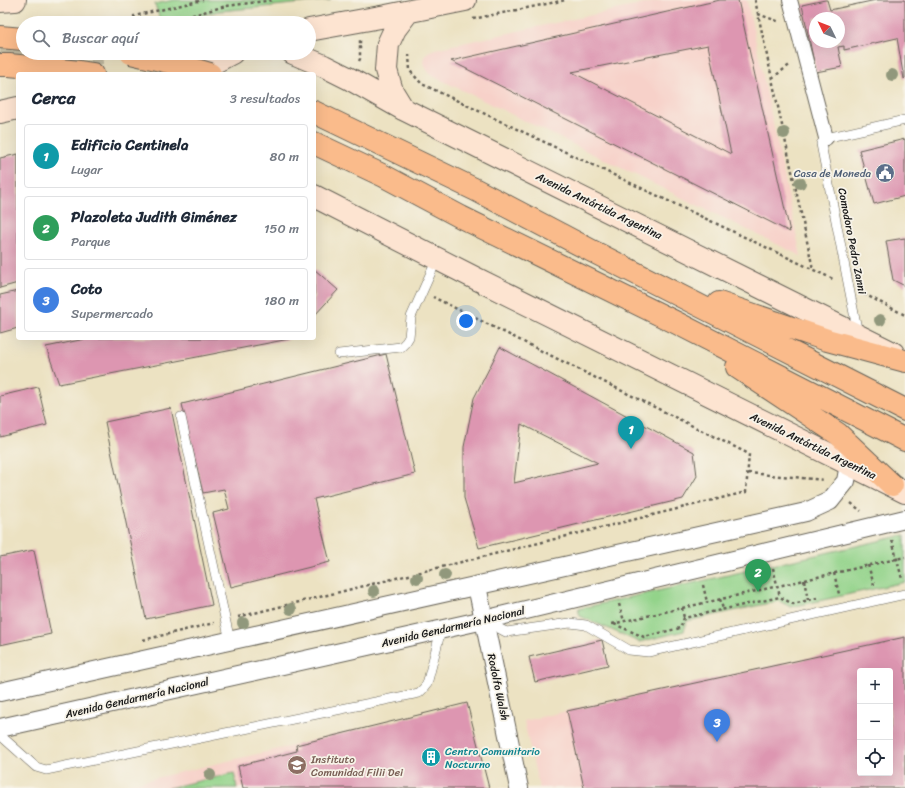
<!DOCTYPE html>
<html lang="es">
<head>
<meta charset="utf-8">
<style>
	:root { --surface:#fff; --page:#f2f2f3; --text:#1f2937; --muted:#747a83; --line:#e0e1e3; --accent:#db2777 }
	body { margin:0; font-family:Sriracha,sans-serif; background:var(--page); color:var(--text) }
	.controls { position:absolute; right:12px; bottom:12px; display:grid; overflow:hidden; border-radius:4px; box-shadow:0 4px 16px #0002 }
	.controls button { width:36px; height:36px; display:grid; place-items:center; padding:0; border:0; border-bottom:1px solid var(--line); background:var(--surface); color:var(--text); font:20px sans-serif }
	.compass { position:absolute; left:809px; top:12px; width:36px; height:36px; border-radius:50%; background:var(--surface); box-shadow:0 4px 16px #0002; rotate:313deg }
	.you { position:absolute; left:466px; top:321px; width:14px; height:14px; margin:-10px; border:3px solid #fff; border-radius:50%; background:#1a73e8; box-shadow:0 0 0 6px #1a73e833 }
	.badge { display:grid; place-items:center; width:26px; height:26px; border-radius:50%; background:var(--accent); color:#fff; font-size:13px; font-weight:700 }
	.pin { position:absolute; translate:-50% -33px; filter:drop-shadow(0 1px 2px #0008) }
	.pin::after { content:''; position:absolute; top:21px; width:14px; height:12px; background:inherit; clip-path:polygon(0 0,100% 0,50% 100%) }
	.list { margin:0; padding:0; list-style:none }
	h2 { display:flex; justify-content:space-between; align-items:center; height:52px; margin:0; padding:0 16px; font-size:17px }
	h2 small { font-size:13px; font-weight:400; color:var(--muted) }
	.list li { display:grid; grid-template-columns:26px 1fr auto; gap:12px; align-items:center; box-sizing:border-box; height:64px; margin:0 8px 8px; padding:0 8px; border:1px solid var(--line); border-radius:4px }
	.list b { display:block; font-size:15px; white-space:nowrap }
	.list p { margin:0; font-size:13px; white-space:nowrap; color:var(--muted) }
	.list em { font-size:13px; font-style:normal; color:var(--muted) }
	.icon { flex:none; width:22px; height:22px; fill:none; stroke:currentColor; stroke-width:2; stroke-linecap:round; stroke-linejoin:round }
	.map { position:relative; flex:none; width:905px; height:788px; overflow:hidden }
	.search { position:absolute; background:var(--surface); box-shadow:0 4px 16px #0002; left:16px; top:16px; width:300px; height:44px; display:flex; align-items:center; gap:10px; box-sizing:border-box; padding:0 14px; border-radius:22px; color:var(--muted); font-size:15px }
	.panel { position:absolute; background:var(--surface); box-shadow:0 4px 16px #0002; left:16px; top:72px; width:300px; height:268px; border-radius:4px }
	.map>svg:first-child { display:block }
	.built { fill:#f7d1c9 }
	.green { fill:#93d38a; stroke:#587853 }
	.building { fill:#dd96b1; fill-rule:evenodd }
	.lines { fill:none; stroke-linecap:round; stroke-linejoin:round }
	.secondary-tunnel { stroke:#c2baa1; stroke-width:22; stroke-dasharray:22 11; stroke-linecap:butt }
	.service-casing { stroke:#656156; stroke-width:10 }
	.pedestrian-casing { stroke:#656156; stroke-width:16 }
	.minor-casing { stroke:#656156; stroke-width:20 }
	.secondary-casing { stroke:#656156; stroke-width:24 }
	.motorway-casing { stroke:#656156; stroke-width:24 }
	.path { stroke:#656156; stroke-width:2.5; stroke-dasharray:3 3; stroke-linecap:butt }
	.service { stroke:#fff; stroke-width:9 }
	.pedestrian { stroke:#fff; stroke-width:14 }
	.minor { stroke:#fff; stroke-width:18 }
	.secondary { stroke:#fde4d1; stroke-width:22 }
	.motorway { stroke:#fabb8b; stroke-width:22 }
	.motorway-bridge-casing { stroke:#656156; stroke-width:24; stroke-linecap:butt }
	.motorway-bridge { stroke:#fabb8b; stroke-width:22 }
	.tree { fill:#91987c }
	.labels { text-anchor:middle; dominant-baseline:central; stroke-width:3.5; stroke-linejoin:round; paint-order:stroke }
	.service-label { font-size:11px; fill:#4e5e75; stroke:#f7f3e8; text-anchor:end }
	.street-label { font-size:11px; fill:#1c1c1c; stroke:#f7f3e8 }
	.culture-label { font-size:11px; fill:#0d838f; stroke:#f7f3e8; text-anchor:start }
	.education-label { font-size:11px; fill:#785e54; stroke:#f7f3e8; text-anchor:start }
</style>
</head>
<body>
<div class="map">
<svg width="905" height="788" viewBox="0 0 905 788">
	<rect width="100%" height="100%" fill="#f7f3e8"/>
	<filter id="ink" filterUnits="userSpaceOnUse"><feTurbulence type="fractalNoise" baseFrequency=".025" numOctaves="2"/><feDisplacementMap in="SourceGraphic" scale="8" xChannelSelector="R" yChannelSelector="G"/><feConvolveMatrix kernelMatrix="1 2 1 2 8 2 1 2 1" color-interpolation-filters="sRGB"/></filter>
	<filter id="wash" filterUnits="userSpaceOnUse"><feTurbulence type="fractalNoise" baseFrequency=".012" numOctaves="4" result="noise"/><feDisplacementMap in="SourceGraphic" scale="16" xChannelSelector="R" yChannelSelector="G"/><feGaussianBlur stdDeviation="0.9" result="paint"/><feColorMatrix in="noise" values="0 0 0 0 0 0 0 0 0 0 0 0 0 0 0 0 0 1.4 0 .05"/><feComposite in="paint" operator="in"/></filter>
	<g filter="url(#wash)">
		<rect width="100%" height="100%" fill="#ece2c2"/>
		<path class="built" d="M662,0H747L801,256L433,76L427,70L423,63L424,57L428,52L435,49Z
			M567,711L584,788H539L524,721Z
			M374,726L389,788H113L296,745Z"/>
		<path class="green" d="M174,0H331L254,8L219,11L173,23H161L155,4Z
			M905,535V582L791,607L779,601L687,621L684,631L639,642L580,616L578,609Z
			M234,773L237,788H168Z"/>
		<g id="blocks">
			<path class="building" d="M720,0H738L790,232L451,61ZM708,45L731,154L572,72Z
				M825,0H827L830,10L876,0H905V78L904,79L897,38L844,50V46L838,47L842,67L816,72L802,5ZM815,18H839V42H815Z
				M905,139V196L874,204L859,150Z
				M18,154V283L0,288V158Z
				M905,238V286L893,280L886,241Z
				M314,269L338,290L314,316Z
				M18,291V328L0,333V295Z
				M90,338H289V339L59,384L46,347Z
				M500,347L694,452L697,476L683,499L479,548L464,498V447L474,398ZM521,424L598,463L514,483Z
				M386,354L415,474L314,499L330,562L231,587L213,513L229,509L224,489L203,493L182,404Z
				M38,387L47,425L0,437V396Z
				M171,408L212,605L146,619L105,422Z
				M34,550L51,634L0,645V557Z
				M905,637V788H584L567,711ZM860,671H890V773H860Z
				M602,640L608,665L535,682L529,657Z
				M467,703L489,788H243L238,766L297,751L296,745Z"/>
		</g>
	</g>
	<g filter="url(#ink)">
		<use href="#blocks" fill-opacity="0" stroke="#656156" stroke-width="1"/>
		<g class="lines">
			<path class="secondary-tunnel" d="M0,52L23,53
				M24,53L73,56L102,53"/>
			<defs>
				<path id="service" d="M858,334L821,144L826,138L830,137L905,120
					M339,354L401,347L406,342L409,337L411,317L437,259
					M181,417L230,641
					M485,621L506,632L570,623L586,625L629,650L648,652L905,594
					M0,735L36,767L46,770L419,693L423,689L427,684L441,630"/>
				<path id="pedestrian" d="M790,0L826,138"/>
				<path id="minor" d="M477,586L484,620L519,788
					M0,692L806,512L830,501L846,481L849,464
					M0,728L484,620L905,519"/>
				<path id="secondary" d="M0,1L15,0
					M309,30L386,16L465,0
					M293,53L324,66L350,79L403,109L893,353
					M213,63L232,53
					M403,109L392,91L386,70L388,44L395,29L408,12
					M0,112L18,108
					M314,196L473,277L905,492"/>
				<path id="motorway" d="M0,37L23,39
					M0,65H9L80,72L93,74
					M314,112L474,189L592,251L905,410
					M314,143L384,176L461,217L677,323L905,440
					M719,303L827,340L905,361
					M737,367L838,434L892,485"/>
			</defs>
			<use href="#service" class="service-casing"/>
			<use href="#pedestrian" class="pedestrian-casing"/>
			<use href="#minor" class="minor-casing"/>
			<use href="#secondary" class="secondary-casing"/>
			<use href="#motorway" class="motorway-casing"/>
			<path class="path" d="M755,0L813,269
				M758,14L780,22
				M473,19L566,0
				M138,23L134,16L203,0
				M163,23L226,6L274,0
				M409,54L410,71L422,84L835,280
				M359,61L360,59V40
				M772,78L791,64
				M864,294L905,315
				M748,473L825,480
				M851,503L861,511
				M892,540L902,579
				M868,565L874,585
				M773,568L780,597
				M834,573L839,594
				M804,580L808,600
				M703,585L707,602
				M720,599L723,609
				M619,604L624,621
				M682,608L684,618
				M238,617L746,492L749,454L433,297
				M612,624L905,557
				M614,624L644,637L680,628L684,618L780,597L793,604L817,598
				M143,640L214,623"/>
			<use href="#service" class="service"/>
			<use href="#pedestrian" class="pedestrian"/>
			<use href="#minor" class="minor"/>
			<use href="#secondary" class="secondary"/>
			<use href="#motorway" class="motorway"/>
			<defs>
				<path id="motorway-bridge" d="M131,53L169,62L210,74"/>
			</defs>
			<use href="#motorway-bridge" class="motorway-bridge-casing"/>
			<use href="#motorway-bridge" class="motorway-bridge"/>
		</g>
		<g class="tree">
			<circle cx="892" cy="75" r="6"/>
			<circle cx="784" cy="133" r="6"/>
			<circle cx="800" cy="183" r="6"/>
			<circle cx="880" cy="320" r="6"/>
			<circle cx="445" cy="575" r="6"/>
			<circle cx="417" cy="578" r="6"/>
			<circle cx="374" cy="591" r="6"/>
			<circle cx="291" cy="609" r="6"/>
			<circle cx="243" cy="623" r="6"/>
			<circle cx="210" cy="775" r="6"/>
		</g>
	</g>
	<defs>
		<symbol id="civic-disc" viewBox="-11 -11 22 22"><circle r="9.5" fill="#5c6f8a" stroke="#f7f3e8"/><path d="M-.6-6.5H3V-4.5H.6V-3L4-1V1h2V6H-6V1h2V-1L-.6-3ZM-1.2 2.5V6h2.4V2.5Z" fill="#fff"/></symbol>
		<symbol id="building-disc" viewBox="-11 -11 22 22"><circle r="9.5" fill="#0f9aa8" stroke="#f7f3e8"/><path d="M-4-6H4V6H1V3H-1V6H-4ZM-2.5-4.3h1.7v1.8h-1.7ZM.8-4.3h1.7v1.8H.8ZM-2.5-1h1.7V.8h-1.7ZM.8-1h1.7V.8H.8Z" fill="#fff"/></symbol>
		<symbol id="school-disc" viewBox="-11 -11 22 22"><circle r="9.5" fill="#8d6e63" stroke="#f7f3e8"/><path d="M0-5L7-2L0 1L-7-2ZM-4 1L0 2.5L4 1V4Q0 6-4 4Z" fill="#fff"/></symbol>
	</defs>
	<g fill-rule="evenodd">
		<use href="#civic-disc" x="874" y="162" width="22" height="22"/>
		<use href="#building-disc" x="420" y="746" width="22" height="22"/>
		<use href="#school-disc" x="286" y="754" width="22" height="22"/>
	</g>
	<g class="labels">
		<g class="service-label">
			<text x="871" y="173">Casa de Moneda</text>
		</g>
		<g class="street-label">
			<text transform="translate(599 206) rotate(26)">Avenida Antártida Argentina</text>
			<text transform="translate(852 241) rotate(79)">Comodoro Pedro Zanni</text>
			<text transform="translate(813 446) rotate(26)">Avenida Antártida Argentina</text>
			<text transform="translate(453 627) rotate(-13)">Avenida Gendarmería Nacional</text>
			<text transform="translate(498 687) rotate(78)">Rodolfo Walsh</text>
			<text transform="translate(137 698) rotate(-13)">Avenida Gendarmería Nacional</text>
		</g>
		<g class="culture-label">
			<text x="445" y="751">Centro Comunitario<tspan x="445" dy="13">Nocturno</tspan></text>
		</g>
		<g class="education-label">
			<text x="311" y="759">Instituto<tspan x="311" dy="13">Comunidad Filii Dei</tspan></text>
		</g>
	</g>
</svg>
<div class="controls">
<button>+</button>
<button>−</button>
<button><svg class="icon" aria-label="locate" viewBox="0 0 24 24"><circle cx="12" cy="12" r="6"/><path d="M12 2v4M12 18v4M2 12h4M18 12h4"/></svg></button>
</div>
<svg class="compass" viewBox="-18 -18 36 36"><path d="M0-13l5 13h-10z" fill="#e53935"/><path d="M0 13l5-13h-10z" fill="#747a83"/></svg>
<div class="you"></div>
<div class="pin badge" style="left:631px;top:449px;background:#0f9aa8">1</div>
<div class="pin badge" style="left:758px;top:592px;background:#2e9e5b">2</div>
<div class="pin badge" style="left:717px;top:742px;background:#3f7fe0">3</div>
<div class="search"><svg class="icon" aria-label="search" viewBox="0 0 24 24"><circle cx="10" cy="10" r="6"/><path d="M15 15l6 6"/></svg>Buscar aquí</div>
<section class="panel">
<h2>Cerca<small>3 resultados</small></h2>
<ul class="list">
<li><span class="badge" style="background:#0f9aa8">1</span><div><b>Edificio Centinela</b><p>Lugar</p></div><em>80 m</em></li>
<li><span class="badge" style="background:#2e9e5b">2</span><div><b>Plazoleta Judith Giménez</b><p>Parque</p></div><em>150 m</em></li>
<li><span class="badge" style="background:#3f7fe0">3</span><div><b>Coto</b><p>Supermercado</p></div><em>180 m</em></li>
</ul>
</section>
</div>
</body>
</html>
